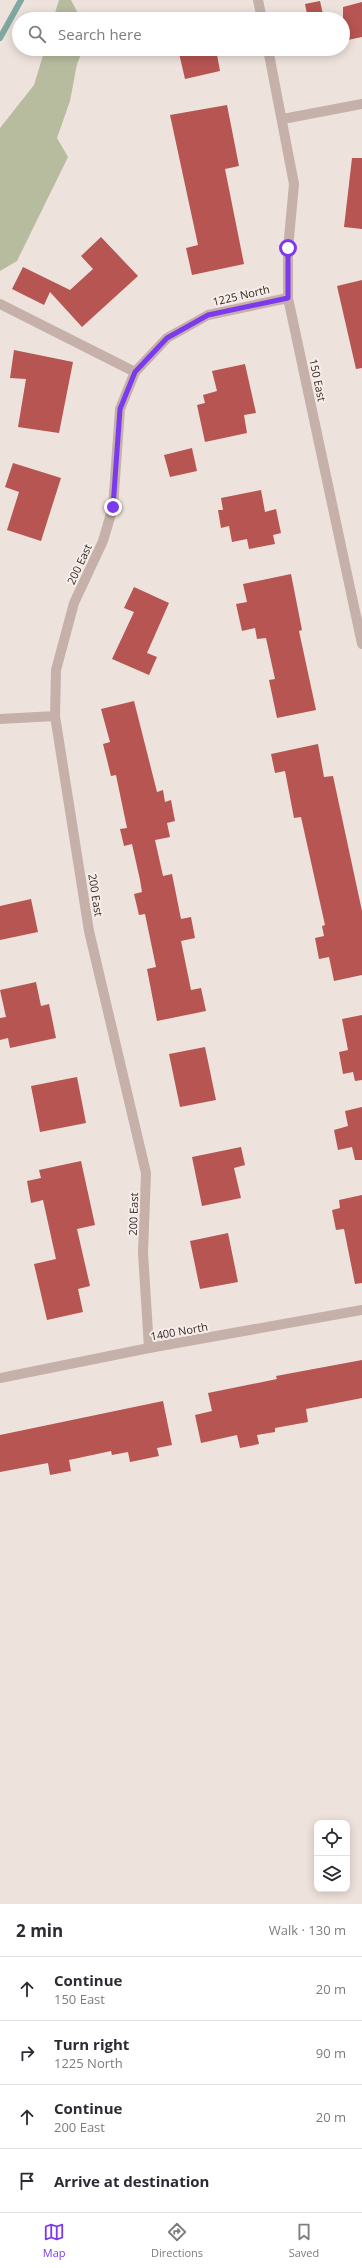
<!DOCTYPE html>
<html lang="en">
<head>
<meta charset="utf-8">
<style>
	:root { --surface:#fff; --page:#f7f7f7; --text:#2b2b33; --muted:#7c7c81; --line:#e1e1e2; --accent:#7c3aed }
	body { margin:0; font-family:"Open Sans",sans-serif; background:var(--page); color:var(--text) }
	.controls { position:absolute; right:12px; bottom:12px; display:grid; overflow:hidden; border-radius:8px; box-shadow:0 2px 10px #0003 }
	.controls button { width:36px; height:36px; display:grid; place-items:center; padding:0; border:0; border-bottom:1px solid var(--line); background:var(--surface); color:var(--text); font:20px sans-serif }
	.stop { position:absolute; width:12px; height:12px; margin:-9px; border:3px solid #7c3aed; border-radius:50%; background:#fff }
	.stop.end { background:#7c3aed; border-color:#fff; box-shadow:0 1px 4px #0008 }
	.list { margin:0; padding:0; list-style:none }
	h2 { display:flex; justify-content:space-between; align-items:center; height:52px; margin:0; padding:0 16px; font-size:17px }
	h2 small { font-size:13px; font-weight:400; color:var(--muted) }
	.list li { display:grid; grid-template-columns:26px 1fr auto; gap:12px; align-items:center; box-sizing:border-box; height:64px; padding:0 16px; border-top:1px solid var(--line) }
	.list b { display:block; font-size:15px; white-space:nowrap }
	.list p { margin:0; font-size:13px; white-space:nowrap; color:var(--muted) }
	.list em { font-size:13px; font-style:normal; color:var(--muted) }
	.icon { flex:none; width:22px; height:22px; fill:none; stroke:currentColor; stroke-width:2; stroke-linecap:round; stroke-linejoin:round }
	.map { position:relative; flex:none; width:362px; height:1904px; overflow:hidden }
	.search { position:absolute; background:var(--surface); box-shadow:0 2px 10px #0003; left:12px; right:12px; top:12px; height:44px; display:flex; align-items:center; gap:10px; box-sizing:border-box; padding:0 14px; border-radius:22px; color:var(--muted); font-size:15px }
	.sheet { height:308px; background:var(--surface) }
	nav { display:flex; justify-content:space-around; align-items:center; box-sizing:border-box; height:56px; border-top:1px solid var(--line); background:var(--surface); font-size:11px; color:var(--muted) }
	nav a { display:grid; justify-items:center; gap:2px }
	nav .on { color:var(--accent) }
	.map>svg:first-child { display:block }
	.green { fill:#b8bc9e }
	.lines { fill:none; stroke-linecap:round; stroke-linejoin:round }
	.stream { stroke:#7fa8a1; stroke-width:6 }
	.building { fill:#b65552 }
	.lane { stroke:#c5b0aa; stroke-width:10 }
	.street { stroke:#c5b0aa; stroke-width:10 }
	.route { stroke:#7c3aed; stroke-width:5 }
	.labels { text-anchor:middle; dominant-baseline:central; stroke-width:4; stroke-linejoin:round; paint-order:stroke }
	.street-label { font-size:11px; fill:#332928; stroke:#f7ede8 }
</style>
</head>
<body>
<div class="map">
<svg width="362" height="1904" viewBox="0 0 362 1904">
	<rect width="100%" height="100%" fill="#eee2dc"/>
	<path class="green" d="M59,0H71L81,19H53Z
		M45,49H83L77,64L70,101L57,138L68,157L17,261L0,271V128L34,85Z"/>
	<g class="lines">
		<path class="stream" d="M0,38L21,0"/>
	</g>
	<path class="building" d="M320,1L324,19H308L305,4Z
		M362,2V37L343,41V7Z
		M178,49H216L220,71L185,79Z
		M227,105L239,166L225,169L244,264L192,275L186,248L198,245L170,115Z
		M352,158H362V229L344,227Z
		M101,237L138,276L82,327L50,292L44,305L12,289L23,267L70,290L93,269L81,256Z
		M362,280V368L356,369L337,286Z
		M14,350L73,362L59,433L18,427L26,379L10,378Z
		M245,364L256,413L244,415L247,433L205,442L197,405L205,403L203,395L217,391L212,371Z
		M192,448L197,471L170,477L164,455Z
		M13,463L61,478L41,541L7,530L19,492L5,487Z
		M261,490L265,512L276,509L281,533L273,535L275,544L249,549L247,539L232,542L229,526L221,528L218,510H223L221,498Z
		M291,574L302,630L299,631L316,710L277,718L269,680L275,679L266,638L257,639L255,628L242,631L236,604L247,602L243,584Z
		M134,587L169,603L147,653L157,657L149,675L112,659L134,612L124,608Z
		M134,701L157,792L163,790L165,802L171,800L175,821L167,823L170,837L155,840L163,876L172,874L181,919L191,917L195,938L181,941L191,990L201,988L206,1011L157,1021L147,969L156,967L145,914L139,915L134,894L142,892L140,880L132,844L124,846L120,829L127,828L116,775L111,776L103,744L110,742L101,709Z
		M318,744L324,777L333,776L362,911V975L334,981L329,957L319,959L315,938L324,936L322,926L325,925L301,817L294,818L285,771L275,773L271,754Z
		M31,899L38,932L0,940V906Z
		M36,982L41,1006L49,1004L56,1038L10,1048L8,1038L0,1040V1018L6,1017L0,990Z
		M362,1015V1080L355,1081L353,1072L343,1074L339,1052L348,1050L342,1019Z
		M205,1047L216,1100L180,1107L169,1054Z
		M77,1077L86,1123L40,1132L31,1086Z
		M362,1107V1160H355L352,1147L338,1150L334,1130L348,1126L345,1111Z
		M241,1147L245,1165L234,1168L241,1198L202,1206L192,1157Z
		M81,1161L95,1225L77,1229L90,1286L78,1289L83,1312L47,1320L34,1264L56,1259L43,1200L31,1203L27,1181L41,1178L39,1170Z
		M362,1195V1283L355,1284L344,1229L336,1230L332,1210L340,1208L339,1200Z
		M228,1233L238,1282L200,1289L190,1241Z
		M362,1360V1398L306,1409L308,1422L275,1428V1432L257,1435L259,1444L240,1448L237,1435L201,1443L195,1415L212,1411L208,1393L277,1379L276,1376Z
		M163,1401L172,1445L157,1448L159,1456L130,1462L128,1452L112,1455L111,1451L69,1460L71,1471L50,1475L48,1463L0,1472V1435Z"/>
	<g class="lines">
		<path class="lane" d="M0,304L135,372"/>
		<path class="street" d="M258,0L262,19
			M268,49L294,184L288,249V298L362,644
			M283,119L362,104
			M0,719L55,716
			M149,1348L143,1253L146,1173L89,931L55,716L56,670L74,603L103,541L113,507L120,409L135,372L167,338L208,315L288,298
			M0,1378L149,1348L362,1310"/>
	</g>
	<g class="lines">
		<path class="route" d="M113,507L120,409L135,372L167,338L208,315L288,298V248"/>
	</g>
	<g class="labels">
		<g class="street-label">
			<text transform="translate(241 295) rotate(-13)">1225 North</text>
			<text transform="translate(318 380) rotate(78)">150 East</text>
			<text transform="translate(79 564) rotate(-65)">200 East</text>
			<text transform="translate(96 895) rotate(81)">200 East</text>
			<text transform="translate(133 1214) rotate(-88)">200 East</text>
			<text transform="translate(179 1331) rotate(-10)">1400 North</text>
		</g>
	</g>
</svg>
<div class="controls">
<button><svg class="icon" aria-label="locate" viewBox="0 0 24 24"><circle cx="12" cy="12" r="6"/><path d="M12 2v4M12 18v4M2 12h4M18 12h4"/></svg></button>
<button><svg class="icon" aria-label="layers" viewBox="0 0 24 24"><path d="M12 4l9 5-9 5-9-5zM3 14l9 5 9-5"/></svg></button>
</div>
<div class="stop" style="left:288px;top:248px"></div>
<div class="stop end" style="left:113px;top:507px"></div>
<div class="search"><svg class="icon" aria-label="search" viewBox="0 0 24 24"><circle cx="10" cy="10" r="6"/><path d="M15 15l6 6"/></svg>Search here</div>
</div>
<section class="sheet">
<h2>2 min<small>Walk · 130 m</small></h2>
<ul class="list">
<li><svg class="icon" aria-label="ahead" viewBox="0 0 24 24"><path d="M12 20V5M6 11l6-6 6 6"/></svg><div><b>Continue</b><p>150 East</p></div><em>20 m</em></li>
<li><svg class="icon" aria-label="right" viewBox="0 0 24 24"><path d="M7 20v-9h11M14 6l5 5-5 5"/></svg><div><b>Turn right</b><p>1225 North</p></div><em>90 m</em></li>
<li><svg class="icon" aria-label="ahead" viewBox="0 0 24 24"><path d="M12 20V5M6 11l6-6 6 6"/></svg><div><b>Continue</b><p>200 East</p></div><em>20 m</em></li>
<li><svg class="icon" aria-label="arrive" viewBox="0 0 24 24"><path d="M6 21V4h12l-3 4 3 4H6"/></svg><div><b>Arrive at destination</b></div></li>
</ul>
</section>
<nav>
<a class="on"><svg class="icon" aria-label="map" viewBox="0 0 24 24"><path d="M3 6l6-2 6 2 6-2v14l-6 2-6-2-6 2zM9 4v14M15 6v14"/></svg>Map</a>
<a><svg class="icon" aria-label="directions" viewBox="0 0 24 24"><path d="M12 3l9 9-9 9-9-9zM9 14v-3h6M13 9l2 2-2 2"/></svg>Directions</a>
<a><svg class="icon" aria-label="saved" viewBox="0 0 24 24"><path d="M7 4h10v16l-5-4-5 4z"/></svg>Saved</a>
</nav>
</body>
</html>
